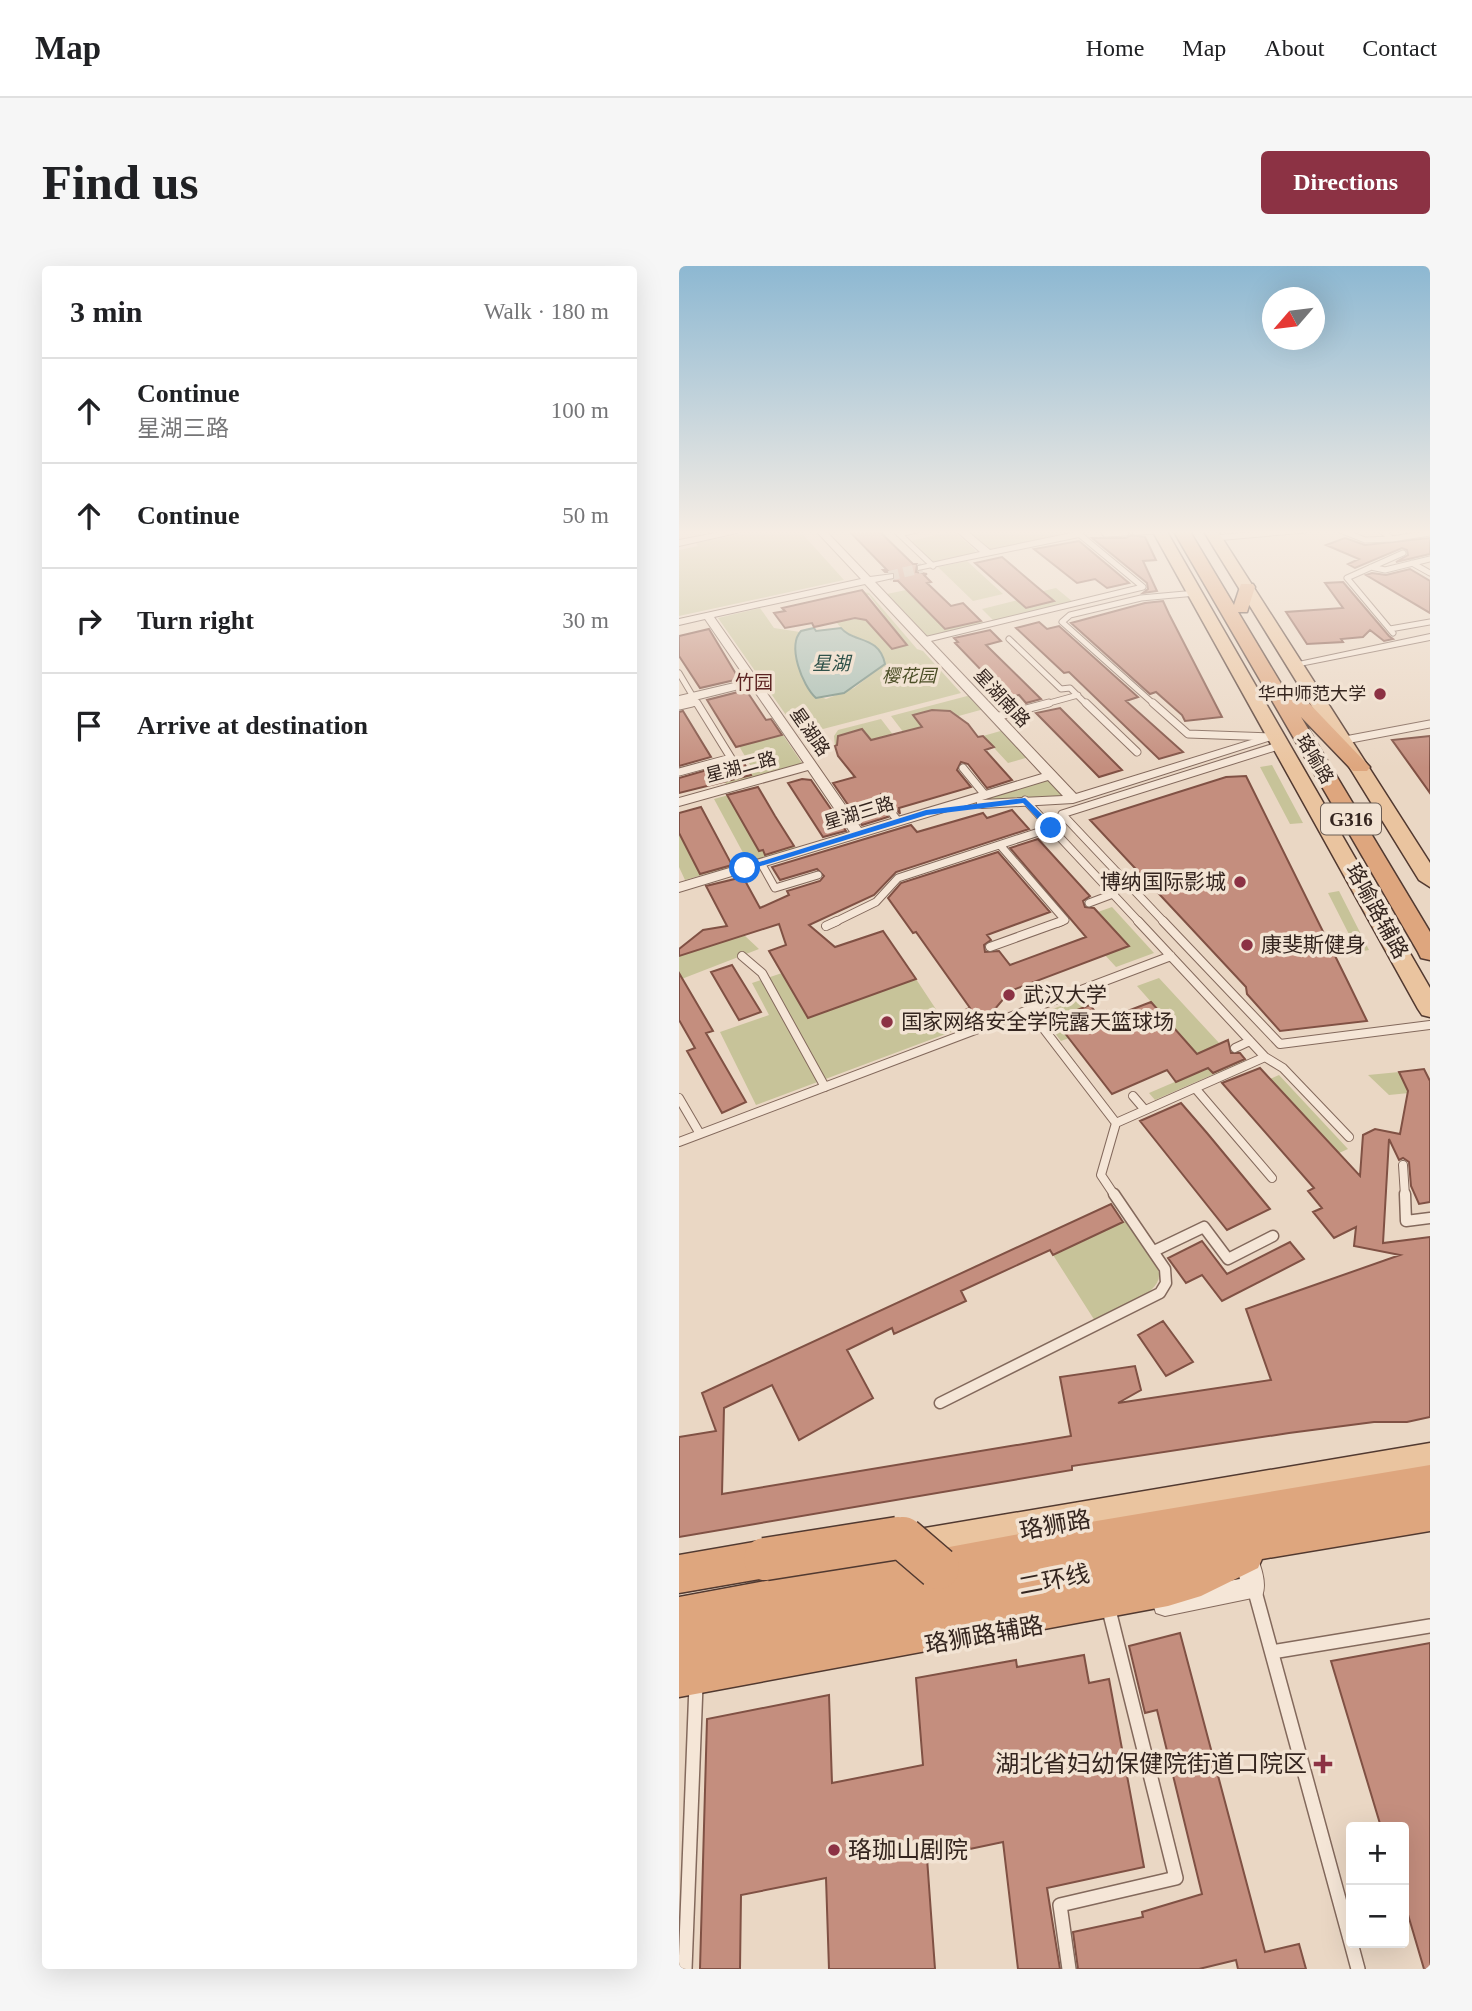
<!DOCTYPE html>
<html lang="en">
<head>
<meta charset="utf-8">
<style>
	:root { --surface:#fff; --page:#f6f6f6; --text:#202124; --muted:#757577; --line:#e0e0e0; --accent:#8c3244 }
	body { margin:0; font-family:"Times New Roman","Noto Sans SC",serif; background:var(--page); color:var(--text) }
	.controls { position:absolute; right:21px; bottom:21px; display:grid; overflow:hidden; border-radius:7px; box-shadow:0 7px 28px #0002 }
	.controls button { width:63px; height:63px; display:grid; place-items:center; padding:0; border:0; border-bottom:2px solid var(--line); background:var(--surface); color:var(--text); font:35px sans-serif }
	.compass { position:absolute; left:583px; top:21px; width:63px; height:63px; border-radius:50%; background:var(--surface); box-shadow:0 7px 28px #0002; rotate:242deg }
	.stop { position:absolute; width:21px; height:21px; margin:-16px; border:5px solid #1a73e8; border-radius:50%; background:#fff }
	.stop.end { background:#1a73e8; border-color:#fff; box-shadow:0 2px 7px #0008 }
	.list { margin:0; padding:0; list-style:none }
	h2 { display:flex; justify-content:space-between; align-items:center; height:91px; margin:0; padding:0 28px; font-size:30px }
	h2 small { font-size:23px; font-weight:400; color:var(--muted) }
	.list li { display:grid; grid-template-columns:46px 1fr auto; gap:21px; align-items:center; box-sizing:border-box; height:105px; padding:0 28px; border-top:2px solid var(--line) }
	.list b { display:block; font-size:26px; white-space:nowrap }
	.list p { margin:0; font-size:23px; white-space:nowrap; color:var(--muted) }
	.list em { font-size:23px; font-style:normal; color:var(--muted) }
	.icon { flex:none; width:38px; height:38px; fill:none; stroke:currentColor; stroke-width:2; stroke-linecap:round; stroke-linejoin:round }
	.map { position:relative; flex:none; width:751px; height:1703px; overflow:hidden; border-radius:7px }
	header { display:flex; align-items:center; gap:42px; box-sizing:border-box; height:98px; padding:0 35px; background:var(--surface); border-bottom:2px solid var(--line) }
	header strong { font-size:33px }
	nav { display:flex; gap:38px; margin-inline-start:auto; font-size:24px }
	.intro { display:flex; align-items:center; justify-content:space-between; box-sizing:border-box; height:168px; padding:0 42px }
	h1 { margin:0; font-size:49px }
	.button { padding:18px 32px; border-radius:7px; background:var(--accent); color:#fff; font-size:24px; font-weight:700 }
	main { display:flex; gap:42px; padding:0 42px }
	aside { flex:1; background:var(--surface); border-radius:7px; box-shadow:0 7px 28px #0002 }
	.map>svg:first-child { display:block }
	.green { fill:#c7c399 }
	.water { fill:#a6bdb2; stroke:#6e8a7e; stroke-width:2 }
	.building { fill:#c48e7e; stroke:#805144; stroke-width:2 }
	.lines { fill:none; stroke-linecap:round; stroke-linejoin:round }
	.minor-tunnel { stroke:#c6b3a3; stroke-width:10; stroke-dasharray:10 5; stroke-linecap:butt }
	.service-far4-casing { stroke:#83695c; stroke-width:7 }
	.service-far3-casing { stroke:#83695c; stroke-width:9 }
	.service-far2-casing { stroke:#83695c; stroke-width:10 }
	.service-far1-casing { stroke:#83695c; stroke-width:13 }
	.service-casing { stroke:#83695c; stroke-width:16 }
	.minor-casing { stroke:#83695c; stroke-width:2 }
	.primary-casing { stroke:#513930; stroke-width:3 }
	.trunk-casing { stroke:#513930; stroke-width:3 }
	.service-far4 { stroke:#f5e6d7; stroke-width:5 }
	.service-far3 { stroke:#f5e6d7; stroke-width:7 }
	.service-far2 { stroke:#f5e6d7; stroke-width:8 }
	.service-far1 { stroke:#f5e6d7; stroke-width:10 }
	.service { stroke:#f5e6d7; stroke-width:13 }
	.minor { fill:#f5e6d7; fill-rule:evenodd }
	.primary { fill:#eac49f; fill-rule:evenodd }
	.trunk { fill:#dea67e; fill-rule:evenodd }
	.trunk-bridge-far1-casing { stroke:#513930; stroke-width:36; stroke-linecap:butt }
	.trunk-bridge-casing { stroke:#513930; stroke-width:45; stroke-linecap:butt }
	.trunk-bridge-far1 { stroke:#dea67e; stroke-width:33 }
	.trunk-bridge { stroke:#dea67e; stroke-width:42 }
	.route { fill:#1a73e8 }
	.poi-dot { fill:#8c3244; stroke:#f2e3d3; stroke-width:2.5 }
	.labels { text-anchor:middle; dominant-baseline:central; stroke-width:7; stroke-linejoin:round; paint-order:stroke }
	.far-park-label { font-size:18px; font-style:italic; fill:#4c4f27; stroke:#f2e3d3 }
	.far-poi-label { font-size:18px; fill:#34251f; stroke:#f2e3d3; text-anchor:end }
	.far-street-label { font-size:18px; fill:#34251f; stroke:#f2e3d3 }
	.far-water-label { font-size:19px; font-style:italic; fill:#30524a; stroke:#f2e3d3 }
	.far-neighbourhood-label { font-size:19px; fill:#5d2322; stroke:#f2e3d3 }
	.shield { fill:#f2e3d3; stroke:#6d5e55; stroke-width:2 }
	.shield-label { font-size:19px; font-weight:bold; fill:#34251f }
	.poi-label { font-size:21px; fill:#34251f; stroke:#f2e3d3; text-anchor:start }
	.street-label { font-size:21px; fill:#34251f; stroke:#f2e3d3 }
	.near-street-label { font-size:24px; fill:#34251f; stroke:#f2e3d3 }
	.near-poi-label { font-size:24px; fill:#34251f; stroke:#f2e3d3; text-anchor:end }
</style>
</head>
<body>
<header>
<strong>Map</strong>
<nav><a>Home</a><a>Map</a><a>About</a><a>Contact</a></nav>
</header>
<div class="intro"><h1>Find us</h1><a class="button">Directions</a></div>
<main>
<aside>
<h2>3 min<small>Walk · 180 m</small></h2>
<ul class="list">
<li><svg class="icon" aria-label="ahead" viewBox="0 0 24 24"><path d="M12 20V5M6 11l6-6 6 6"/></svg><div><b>Continue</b><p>星湖三路</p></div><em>100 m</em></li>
<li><svg class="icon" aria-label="ahead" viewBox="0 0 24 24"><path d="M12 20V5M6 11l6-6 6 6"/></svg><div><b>Continue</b></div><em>50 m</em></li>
<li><svg class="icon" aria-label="right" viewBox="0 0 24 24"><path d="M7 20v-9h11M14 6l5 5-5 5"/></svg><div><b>Turn right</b></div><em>30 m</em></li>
<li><svg class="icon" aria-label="arrive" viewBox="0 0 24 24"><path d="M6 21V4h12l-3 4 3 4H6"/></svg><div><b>Arrive at destination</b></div></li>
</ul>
</aside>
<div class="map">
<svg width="751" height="1703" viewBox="0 0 751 1703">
	<rect width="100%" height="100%" fill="#ead7c4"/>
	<path class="green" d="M82,264H120L165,314L0,350V284L19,280L17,277Z
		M285,264L387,265L398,264L315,284H309Z
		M275,265L297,285C288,292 264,300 252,295C245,291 237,280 231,275Z
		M288,295L324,328L294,335L259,301Z
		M377,322L394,336L316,356L303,343L339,334L374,335L360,326Z
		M227,324L265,362L300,353L305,358L249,371L208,328Z
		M178,325L190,327L238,383L244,385L282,427L121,469L39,352L81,342L95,362L121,366C108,385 127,426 147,433L175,422L206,398C193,369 174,377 157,356L205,349L190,329L164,332L160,328Z
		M292,429L305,443L276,451L258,444L234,449L243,461L235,463L239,468L228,471L212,450Z
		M202,453L218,474H192L183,463L161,469L162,478L156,480L155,470L159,464Z
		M325,464L350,491L329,497L304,470Z
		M104,469L125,500L48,520L44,512L74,504L60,480Z
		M593,499L624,557L611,558L581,501Z
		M369,514L390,536L299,541L294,536Z
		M79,521L83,527L51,534L80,585L111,574L116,582L69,596L35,533Z
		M0,567L18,603L49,592L54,600L6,614L0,601Z
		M660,625L690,684L679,686L649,627Z
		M433,641L475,687L437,701L426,689L449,680L419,646Z
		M65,669L80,683L0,714V690Z
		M103,707L129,752L237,713L272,766L77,839L41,766L90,749L73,717Z
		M480,712L541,778L518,788L458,720Z
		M415,727L422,735L375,753L390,772L382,775L361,748Z
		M561,788L567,794L476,834L470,827Z
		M720,806L730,827L710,829L689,809Z
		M600,809L669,883L660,887L591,813Z
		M446,955C454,967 478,994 480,1007C483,1029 433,1046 416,1055L374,989Z"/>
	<path class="water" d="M135,362L137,365L162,362C174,377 200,369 206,398L165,427L137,432C123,419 108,380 122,365Z"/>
	<path class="building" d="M169,264L201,266L234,298H238L237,306L248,308L245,309L252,316L248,317L272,340L284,337L302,355L266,363L219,315H215L216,306H206L204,304H208Z
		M452,269L466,271L477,294L464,295L478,325L464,327L469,323L468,317L413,272H447Z
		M666,272L686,279L751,272V288L717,296L729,289L728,284L723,282L676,302L669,298L680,293L647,279Z
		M400,275L450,317L428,322L416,313L398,317L355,283Z
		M323,291L357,320L375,335L347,342L296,297Z
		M731,303L751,315V347L687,309L693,307L707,309Z
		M664,316L710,370L714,373L705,375L691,364L684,371L662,373L664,376L628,378L607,346L664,342L646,317Z
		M183,324L228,379L213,383L187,354L176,352L135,361L133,357L106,362L95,347L106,345L103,342Z
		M484,335L490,348L543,451L506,455L503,449L477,426L471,428L392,357L466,337Z
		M360,356L368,363L380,360L459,431L447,435L504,486L480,493L390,406L385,407L337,362Z
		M30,363L60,413L21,422L0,390V370Z
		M311,364L322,375L307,379L362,433L347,437L340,429L329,432L276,377L279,376L275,372Z
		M67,424L87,454L92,453L103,469L57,481L28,434Z
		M381,442L443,504L420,511L357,447Z
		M253,444L271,445L289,458L299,471L304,470L315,481L306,484L333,514L308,522L289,498L282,496L278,504L292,521L220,542L221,548L207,530L202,528L197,535L209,551L183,559L154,517L176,511L159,490L156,480L158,479L159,470L183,463L192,474L243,461L234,449Z
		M4,445L32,491L0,500V446Z
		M751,470V527L713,474Z
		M63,494L72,509L0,527V512Z
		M567,510L668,714L688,755L601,765L568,728L567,721L411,554L547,511Z
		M123,513L132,514L167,565L144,571L109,517Z
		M79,521L96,550L115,580L86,589L84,584L80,585L48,529Z
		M22,541L53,599L21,608L0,567V547Z
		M333,544L350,563L217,606L195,629L130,659L156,681L204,665L237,713L129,752L90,685L107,679L100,658L0,690V683L24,664L48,660L27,620L64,611L81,642L110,629L108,625L141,615L145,610L138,603L101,614L93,601L232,559L238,566L304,547L308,552Z
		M359,573L411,630L404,635L406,641L415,642L450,680L331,725L316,743L295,754L288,743L291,742L237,666L234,667L209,632L222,617L319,586L371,646L308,669L312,674L305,679L306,686L320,685L331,699L407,671L331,582Z
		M53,699L82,746L60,754L32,706Z
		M0,707L34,765L27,767L67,836L43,847L8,785L16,782L0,754Z
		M472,736L518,788L549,774L552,787H561L566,793L534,807L529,802L497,816L488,804L433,828L375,753L411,739L418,748L427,745L433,751Z
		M581,802L681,910L684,869L696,863L721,868L729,825L720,806L745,803L751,815V936L740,938L732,920L730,896L724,892L720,894L710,873L704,977L751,971V1151L728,1156H695L610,1167L393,1200V1204L0,1271V1171L37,1165L23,1127L432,938L444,956L374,989L371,984L282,1025L287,1035L215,1068L213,1062L168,1084L194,1132L120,1174L93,1119L45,1142L43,1228L392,1170L381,1111L456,1100L462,1124L439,1137L592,1114L567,1043L721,989L675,980L677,961L655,972L634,946L643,942L629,925L635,922L543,817Z
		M502,837L528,867L591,943L548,964L461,855Z
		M523,975L548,1008L611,976L625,993L543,1035L523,1009L507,1017L489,992Z
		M484,1055L514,1096L487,1110L459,1069Z
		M501,1367L586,1686L620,1678L627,1703H559L557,1694L520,1703H399L394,1666L464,1651L463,1646L523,1628L478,1444L466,1447L450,1380Z
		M751,1377V1703H745L725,1635V1561H702L652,1395Z
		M405,1389L410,1417L430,1413L465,1601L368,1622L381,1703H339L324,1576L248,1592L256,1703H150L147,1612L62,1629L61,1703H21L28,1453L150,1429L153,1517L244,1499L237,1412L337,1394L338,1401Z"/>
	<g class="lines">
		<path class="minor-tunnel" d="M210,310L243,302"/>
		<defs>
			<path id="service-far4" d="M216,264L254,300
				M424,264L426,268L447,267
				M661,264L686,274L713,273
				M701,264L713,273L751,267
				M456,266L481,265
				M220,268L238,264
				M400,268L464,321
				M536,272L626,264
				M733,297L751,307
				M692,301L706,304L751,293
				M711,363L751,356
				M714,367L668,312L724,287
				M330,373L382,423L391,422L408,439
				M245,374L464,321
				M0,407L19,439
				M6,439L17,436
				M363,439L399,429
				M476,439L383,356L391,349L462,332L517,327"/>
			<path id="service-far3" d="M407,437L458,486
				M474,437L509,468L593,471
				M0,440L13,437
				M317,451L370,437
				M661,475L751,458
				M284,502L306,529
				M0,506L52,492L18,437
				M203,534L219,555
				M346,534L461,657
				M321,579L386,654L379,657
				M82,597L96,622L139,609
				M410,637L434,628
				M154,657L197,636L219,612L372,562
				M486,657L383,548L602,479"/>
			<path id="service-far2" d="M459,655L586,791L604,802L670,871
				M484,655L601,778L751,759
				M147,660L158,655
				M311,681L383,655
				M63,690L83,707L146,821
				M351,745L437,857
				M556,782L571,775
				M516,822L593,912
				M454,830L466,844
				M0,832L21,868
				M0,876L492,690
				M724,899L726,930
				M436,930L422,909L437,857L586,791"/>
			<path id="service-far1" d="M726,928L727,955L751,952
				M475,985L525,961L549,993L594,970
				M261,1137L481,1027L487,1017L486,1003L435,928"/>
			<path id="service" d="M575,1322L672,1677
				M593,1386L751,1360
				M672,1677L679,1703
				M6,1703L17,1419
				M390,1703L381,1639L497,1612L431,1348"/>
			<path id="minor" d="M52,264H71L0,280V274Z
				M136,264H146L191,311L214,308V312L196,316L397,528L595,467L605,470L394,537L303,542L298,541V536L0,626V617L171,566L129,504L0,540V532L125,497L72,420L0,438V430L68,414L26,353L0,359V353L182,313ZM186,318L363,508L182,562L35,351ZM369,514L384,530L303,534Z
				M276,264H287L311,284L407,264L400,271L239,304V300L301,286Z
				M751,368V374L616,401L610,398Z
				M566,1277L574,1281C580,1295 589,1316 583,1330L486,1350L477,1347L474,1338L477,1329L486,1326L561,1313L554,1289L558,1281Z"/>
			<path id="primary" d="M473,264H487L751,722V751L743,749L739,743Z
				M524,264H538L751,597V621L740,614Z
				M751,1177V1209L228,1301L216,1295L210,1283L216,1271L228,1265Z"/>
			<path id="trunk" d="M494,264H510L555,339L562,318H574L576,321L568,346H559L610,431H624L691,501L688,505H674L622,451L751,666V694L742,692L739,686Z
				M751,1199V1265L583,1293L579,1302L522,1330L489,1340L0,1431V1331L346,1267Z
				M86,1274L99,1280L105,1293L99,1306L86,1312L0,1327V1289Z"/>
		</defs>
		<use href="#service-far4" class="service-far4-casing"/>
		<use href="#service-far3" class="service-far3-casing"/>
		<use href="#service-far2" class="service-far2-casing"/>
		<use href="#service-far1" class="service-far1-casing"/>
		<use href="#service" class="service-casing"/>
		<use href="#minor" class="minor-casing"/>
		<use href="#primary" class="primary-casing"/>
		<use href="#trunk" class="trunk-casing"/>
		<use href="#service-far4" class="service-far4"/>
		<use href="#service-far3" class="service-far3"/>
		<use href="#service-far2" class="service-far2"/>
		<use href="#service-far1" class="service-far1"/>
		<use href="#service" class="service"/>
		<use href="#minor" class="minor"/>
		<use href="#primary" class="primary"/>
		<use href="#trunk" class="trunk"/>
		<defs>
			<path id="trunk-bridge-far1" d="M208,1273H226"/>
			<path id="trunk-bridge" d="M224,1272L259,1302
				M86,1293L219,1272"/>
		</defs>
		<use href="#trunk-bridge-far1" class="trunk-bridge-far1-casing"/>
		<use href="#trunk-bridge" class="trunk-bridge-casing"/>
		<use href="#trunk-bridge-far1" class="trunk-bridge-far1"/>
		<use href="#trunk-bridge" class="trunk-bridge"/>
	</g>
	<linearGradient id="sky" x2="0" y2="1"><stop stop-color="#8db8d2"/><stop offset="0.53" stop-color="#f6ede4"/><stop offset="1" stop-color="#f6ede4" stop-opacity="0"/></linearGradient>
	<rect width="751" height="502" fill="url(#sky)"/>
	<path class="route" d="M346,532L375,560V564H369L344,537L248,549L69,604L61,602L247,544Z"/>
	<g class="poi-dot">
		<circle cx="701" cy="428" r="7"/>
		<circle cx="561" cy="616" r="7"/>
		<circle cx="568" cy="679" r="7"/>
		<circle cx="330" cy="729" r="7"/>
		<circle cx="208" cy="756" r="7"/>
		<path d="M640.5 1487.5h7v7h7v7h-7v7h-7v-7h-7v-7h7z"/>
		<circle cx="155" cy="1584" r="7"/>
	</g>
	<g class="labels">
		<g class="far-park-label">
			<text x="230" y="410">樱花园</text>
		</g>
		<g class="far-poi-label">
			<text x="687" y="428">华中师范大学</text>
		</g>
		<g class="far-street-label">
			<text transform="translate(323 432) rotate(47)">星湖南路</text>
			<text transform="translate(131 466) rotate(55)">星湖路</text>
			<text transform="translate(636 493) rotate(59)">珞喻路</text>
			<text transform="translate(62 501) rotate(-15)">星湖二路</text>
			<text transform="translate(180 547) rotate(-17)">星湖三路</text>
		</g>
		<g class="far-water-label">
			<text x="152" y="397">星湖</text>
		</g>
		<g class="far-neighbourhood-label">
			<text x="75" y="416">竹园</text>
		</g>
		<rect class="shield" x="642" y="537.5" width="60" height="31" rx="5"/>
		<g class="shield-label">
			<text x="672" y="553">G316</text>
		</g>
		<g class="poi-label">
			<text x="547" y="616" text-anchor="end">博纳国际影城</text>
			<text x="582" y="679">康斐斯健身</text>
			<text x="344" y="729">武汉大学</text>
			<text x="222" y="756">国家网络安全学院露天篮球场</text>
		</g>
		<g class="street-label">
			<text transform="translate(698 645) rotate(61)">珞喻路辅路</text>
		</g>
		<g class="near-street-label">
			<text transform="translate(376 1259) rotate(-10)">珞狮路</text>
			<text transform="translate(375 1314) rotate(-11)">二环线</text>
			<text transform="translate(305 1369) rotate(-10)">珞狮路辅路</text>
		</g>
		<g class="near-poi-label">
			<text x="628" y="1498">湖北省妇幼保健院街道口院区</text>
			<text x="169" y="1584" text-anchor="start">珞珈山剧院</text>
		</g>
	</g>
</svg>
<div class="controls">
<button>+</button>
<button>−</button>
</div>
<svg class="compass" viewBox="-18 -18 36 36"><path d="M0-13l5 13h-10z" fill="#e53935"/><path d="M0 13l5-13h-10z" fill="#757577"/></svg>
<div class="stop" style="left:66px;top:602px"></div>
<div class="stop end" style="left:372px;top:562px"></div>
</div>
</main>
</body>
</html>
